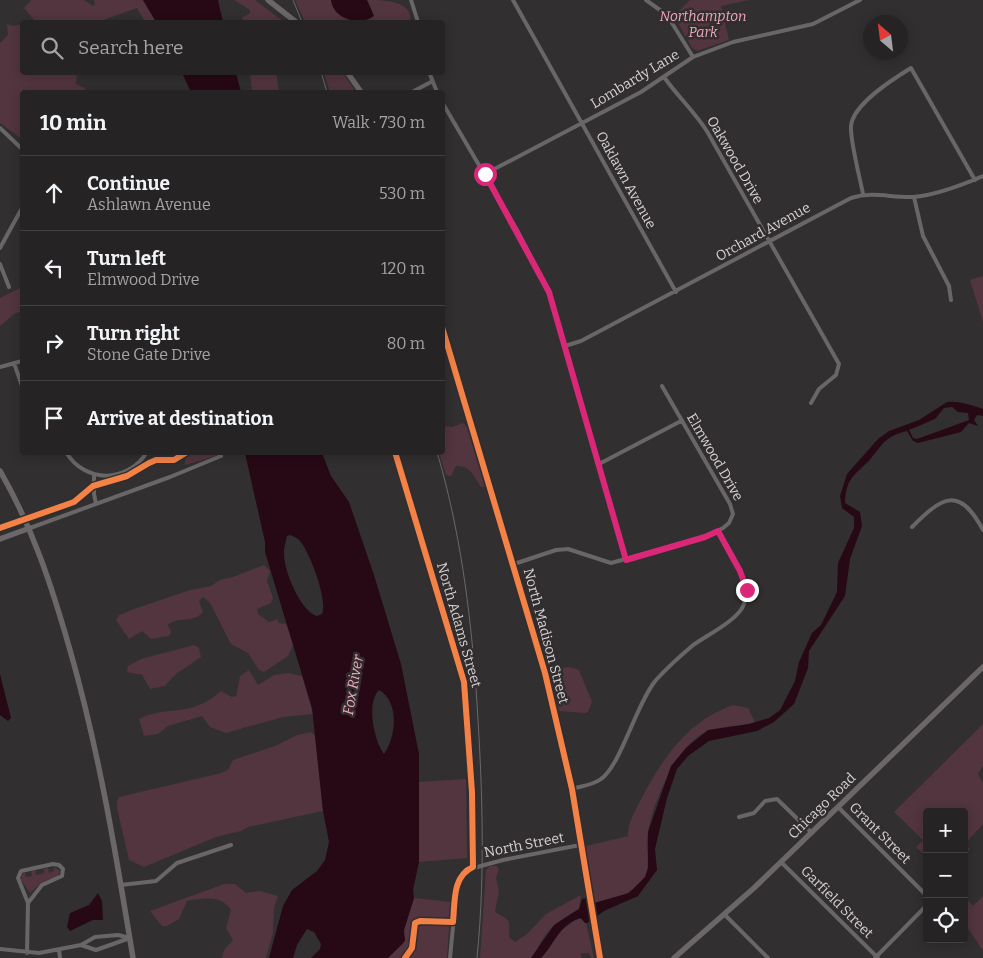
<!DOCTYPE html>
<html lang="en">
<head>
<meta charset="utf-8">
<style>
	:root { --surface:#252324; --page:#2d2b2c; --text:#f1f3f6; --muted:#a3a4a6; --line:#424041 }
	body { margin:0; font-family:Bitter,serif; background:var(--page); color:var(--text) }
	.controls { position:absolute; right:15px; bottom:15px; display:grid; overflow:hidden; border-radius:5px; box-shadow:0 2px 12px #0003 }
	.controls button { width:45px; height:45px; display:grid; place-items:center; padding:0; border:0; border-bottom:1px solid var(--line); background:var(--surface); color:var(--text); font:25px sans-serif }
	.compass { position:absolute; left:863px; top:15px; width:45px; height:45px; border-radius:50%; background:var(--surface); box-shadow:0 2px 12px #0003; rotate:332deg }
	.stop { position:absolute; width:15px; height:15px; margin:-11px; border:4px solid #db2777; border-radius:50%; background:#fff }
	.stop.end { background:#db2777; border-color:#fff; box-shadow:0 1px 5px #0008 }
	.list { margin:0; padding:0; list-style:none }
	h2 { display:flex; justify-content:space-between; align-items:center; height:65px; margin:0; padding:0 20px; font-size:21px }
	h2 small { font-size:16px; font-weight:400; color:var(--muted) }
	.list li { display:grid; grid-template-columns:32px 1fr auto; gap:15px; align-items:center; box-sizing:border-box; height:75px; padding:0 20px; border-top:1px solid var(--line) }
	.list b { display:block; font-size:19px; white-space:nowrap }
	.list p { margin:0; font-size:16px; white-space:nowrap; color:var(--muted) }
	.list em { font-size:16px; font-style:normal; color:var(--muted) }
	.icon { flex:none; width:28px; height:28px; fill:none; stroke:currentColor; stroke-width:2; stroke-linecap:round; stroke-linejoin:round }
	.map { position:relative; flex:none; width:983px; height:958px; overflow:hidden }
	.search { position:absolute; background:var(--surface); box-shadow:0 2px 12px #0003; left:20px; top:20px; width:425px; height:55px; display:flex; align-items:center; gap:12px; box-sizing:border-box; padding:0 18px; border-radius:5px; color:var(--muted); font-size:19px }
	.panel { position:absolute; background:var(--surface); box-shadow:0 2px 12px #0003; left:20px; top:90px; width:425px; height:365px; border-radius:5px }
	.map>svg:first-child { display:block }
	.green { fill:#52353e }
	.water { fill:#270915; fill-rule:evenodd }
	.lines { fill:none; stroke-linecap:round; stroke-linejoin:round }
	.street { stroke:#686667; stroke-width:4 }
	.secondary { stroke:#6b6668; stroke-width:5.5 }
	.rail { stroke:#6a6869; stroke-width:1 }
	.cycleway-casing { stroke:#322e2f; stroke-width:9 }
	.cycleway { stroke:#f48246; stroke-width:6 }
	.route { stroke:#db2777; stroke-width:6 }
	.labels { text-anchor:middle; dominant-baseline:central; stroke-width:5; stroke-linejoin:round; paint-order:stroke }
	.park-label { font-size:14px; font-style:italic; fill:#efa8bc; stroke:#322e2f }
	.street-label { font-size:14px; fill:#d5d2d3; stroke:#322e2f }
	.water-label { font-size:15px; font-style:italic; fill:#f0a8bd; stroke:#322e2f }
</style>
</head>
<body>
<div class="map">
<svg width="983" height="958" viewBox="0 0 983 958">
	<rect width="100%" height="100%" fill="#312f30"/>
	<path class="green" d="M31,0H84L93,6L95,4L94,0H143L156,22H145L137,8L98,22H39L34,20L24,8Z
		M234,0H255L284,22H244L242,18L250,13V10Z
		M295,0H331L343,17L364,21L373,13L367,0C382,0 414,0 410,22H305Z
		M690,0H749L721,6L729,40L697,51L692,48L674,16Z
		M7,24L14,26L22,24V72L77,73L76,84L85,88L84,92H22V136L19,137L0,123V43L8,35Z
		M250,73H276L279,92H252Z
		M324,73H343L356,92H330Z
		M983,276V322L970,280Z
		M22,287V311L14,314L0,326V298Z
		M463,423L467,427L485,487H481C474,477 471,465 456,466L451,476L446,475L439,453L442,452L443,426L452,427Z
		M185,453H226L185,465Z
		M264,565L270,571L267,581L273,598L271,603L257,609L258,614L269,622L277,619L279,623L286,624L294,643L288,656L264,672L259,670L248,653L231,644L210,603L203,597L199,601L203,612C193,624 177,616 168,625L171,632L169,636L151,639L142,631L129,639L116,620L119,615L137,608L190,590L211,586L220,580L233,577Z
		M194,645L199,648L201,657L176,674L165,686L150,689L142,675L127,672L128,666L141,659Z
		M570,667L579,670L592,702L588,712L585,713L559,711L558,708L548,670Z
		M249,670L258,685L274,675L288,673L302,676L313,714L283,717L226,733L210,727L202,716L168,726L158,734L144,736L139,719C169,704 189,719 221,691L232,697L236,696L240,676Z
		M733,705L748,708L755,722C726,731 709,721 686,748C667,771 650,810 647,839C646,850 650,864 646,874C641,889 606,907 592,902L582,847L628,836C627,825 635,811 640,801C662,759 687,721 733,705Z
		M983,724V766L978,774L983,783V824L965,844L970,849L964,855V812H927V857L916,847L923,840L894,812Z
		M311,732L315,736L323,811L248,827L241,831L216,837L144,867L129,860L117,808V801L119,797L221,773L228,770L233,760L275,746L297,735Z
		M466,779L467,858L419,862L417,782Z
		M490,866H497L499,869L496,878L499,891L495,912C510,921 510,918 509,937L515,942L527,934L546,914L581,895L579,909C566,916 553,924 544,937C539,944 537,951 531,958H480L486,870Z
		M54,867L60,871L58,877L41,883L30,893L21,880L22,874L25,872L26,877L32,876L31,871L35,870L36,875L44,873V869L48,868L49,873L54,871Z
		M224,884H235L246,893L260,891L278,896L274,908L273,933L266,958H222L224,950L233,940L226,928L231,910C222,895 203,898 187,901L179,919L167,926H162L150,911Z
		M983,896V951L964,922V897L973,906Z
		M414,898L451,902L447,958H388L403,944L404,930Z
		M579,918L586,923L594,958H591L589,953H581V958H541L560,931Z"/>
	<path class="water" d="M143,0H218L223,22H156Z
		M331,0H367L374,16C360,27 333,19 331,0Z
		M182,73H236L241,92H191Z
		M947,402C959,401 971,405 983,409V416L977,415L974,420L978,426L969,423L961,432L918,443L913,441L907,431C887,436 884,442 872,457C857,475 846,475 845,503L860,512L862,526L850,559L845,596L809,651L808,668L794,704L774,722L757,731L709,741L688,756L677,769L667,798L655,849L657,870L638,896L604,911L587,923H585L581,918C560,923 554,945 541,958H531L554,925L579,909L582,899L588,898L594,903L629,893L645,877L648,868V832L671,766L686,748L708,730L749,724L769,718L780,710L795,681L799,662L812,633L821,625L837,592L838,563L854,528V517L842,508L840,496L847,474L878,439L889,431L919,420ZM952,407L958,412L968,413L969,420L917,439L913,438L909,430L935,419L944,408Z
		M245,453H322L331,476L349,502L374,575L401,664L419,754V862L413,890L414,898L404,930L405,941L388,958H311L320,949L321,944L314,932L307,929L297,945L293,958H269L283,906L292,890L317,871L325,860L329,842L323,811L312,708L265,552V542ZM290,535C293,536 298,538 300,541C310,553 328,600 322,614L317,616C300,611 283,569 284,552C284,547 286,541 287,536ZM379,690C400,702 396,737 384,754C374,741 366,703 379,690Z
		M0,674L11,718L8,721L0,715Z
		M98,893L102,901L103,920H93L70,931L67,927L70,913L89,905Z"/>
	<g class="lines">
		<path class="street" d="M411,0L418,22
			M513,0L676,292
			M646,0L667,15L693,57
			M429,72L437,92
			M664,77C678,97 696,113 708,133L839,364L836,375L819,389L811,403
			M412,92L431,82
			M442,102L517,230L549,292L626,560
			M0,128L22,149
			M485,174L641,92L693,57L733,42L813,24L860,0
			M863,194C860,178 850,141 851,126C853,104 893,79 911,68L975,180
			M914,197L923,236L949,286L951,300
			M0,248L22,208
			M0,264L9,287
			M565,346L581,341L851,198C873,191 891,198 913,197C936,195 962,185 983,176
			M14,363L22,386
			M0,367L22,361
			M66,452C85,484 128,483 147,452
			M395,452L464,682L472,792L473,867
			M599,464L681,421
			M94,476V494L96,504
			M912,527C942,497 959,485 983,530
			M30,528L170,477L221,456
			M514,564L556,550L568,549L611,563L705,537L723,528L729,523L733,514L730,504L662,386
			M572,789C582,786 593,785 601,779C621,765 636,704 656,680C667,668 679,657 692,646C705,636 739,620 744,604C751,579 729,552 718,531
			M838,807L927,896
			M739,817L754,813L765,801L777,799L812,833
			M781,862L878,958
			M121,885L156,881L177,863L231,845
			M725,915L768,958
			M81,945L96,950L130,938
			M0,949L39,953L81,945L95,937L118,935L130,938
			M59,950L60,958
			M27,953L28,903L42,885L62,876L63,869L59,865L53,864L21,871L18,878L28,903
			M450,958L457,885L466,870L503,860L580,845
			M875,958L927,905"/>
		<path class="secondary" d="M268,0L296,22
			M347,72L361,92
			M442,327L545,673L572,789L600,958
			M0,471C33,528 52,587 70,650C99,751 116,854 133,958
			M0,539L30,528
			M674,958L754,888L983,667"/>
		<path class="rail" d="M293,0L302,22
			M321,72L327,92
			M437,452C460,530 470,608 476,688C482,778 486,868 477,958"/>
		<defs>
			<path id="cycleway" d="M442,327L545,673L572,789L600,958
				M395,452L464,682L472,792L473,867C452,876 455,903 453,922L420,921L415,923L412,948L405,958
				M0,528L74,502L93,486L127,476L149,463L156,460H174L187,452"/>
		</defs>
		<use href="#cycleway" class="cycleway-casing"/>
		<use href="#cycleway" class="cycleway"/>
	</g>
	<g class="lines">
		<path class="route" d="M485,174L549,292L626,560L705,537L718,531L740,571L747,590"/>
	</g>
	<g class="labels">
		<g class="park-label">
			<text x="703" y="16">Northampton<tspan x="703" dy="16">Park</tspan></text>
		</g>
		<g class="street-label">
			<text transform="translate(635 79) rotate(-31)">Lombardy Lane</text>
			<text transform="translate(735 160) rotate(60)">Oakwood Drive</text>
			<text transform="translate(626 180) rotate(61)">Oaklawn Avenue</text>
			<text transform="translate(763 232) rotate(-29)">Orchard Avenue</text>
			<text transform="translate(715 457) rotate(60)">Elmwood Drive</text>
			<text transform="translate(459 625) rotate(74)">North Adams Street</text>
			<text transform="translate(546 636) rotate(75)">North Madison Street</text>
			<text transform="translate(822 806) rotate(-44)">Chicago Road</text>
			<text transform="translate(880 833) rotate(45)">Grant Street</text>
			<text transform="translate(524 845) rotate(-11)">North Street</text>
			<text transform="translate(837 902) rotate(45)">Garfield Street</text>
		</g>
		<g class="water-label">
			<text transform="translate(353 685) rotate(-80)">Fox River</text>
		</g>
	</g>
</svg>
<div class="controls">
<button>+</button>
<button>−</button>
<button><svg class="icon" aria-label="locate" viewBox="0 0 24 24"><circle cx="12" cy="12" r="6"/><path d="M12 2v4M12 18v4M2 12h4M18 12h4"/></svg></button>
</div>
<svg class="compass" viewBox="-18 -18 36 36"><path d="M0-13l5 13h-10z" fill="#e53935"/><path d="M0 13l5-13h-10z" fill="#a3a4a6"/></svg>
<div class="stop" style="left:485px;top:174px"></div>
<div class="stop end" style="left:747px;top:590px"></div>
<div class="search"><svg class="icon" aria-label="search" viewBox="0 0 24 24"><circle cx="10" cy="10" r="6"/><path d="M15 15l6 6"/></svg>Search here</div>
<section class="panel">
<h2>10 min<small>Walk · 730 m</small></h2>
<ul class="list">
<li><svg class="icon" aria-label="ahead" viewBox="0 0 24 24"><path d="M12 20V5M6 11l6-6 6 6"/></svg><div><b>Continue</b><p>Ashlawn Avenue</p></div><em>530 m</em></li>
<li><svg class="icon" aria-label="left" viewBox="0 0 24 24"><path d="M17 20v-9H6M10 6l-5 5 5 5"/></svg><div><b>Turn left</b><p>Elmwood Drive</p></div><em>120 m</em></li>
<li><svg class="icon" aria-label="right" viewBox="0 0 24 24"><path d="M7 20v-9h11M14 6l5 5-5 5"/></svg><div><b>Turn right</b><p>Stone Gate Drive</p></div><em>80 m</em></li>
<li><svg class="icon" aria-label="arrive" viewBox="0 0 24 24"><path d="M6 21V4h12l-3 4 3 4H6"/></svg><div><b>Arrive at destination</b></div></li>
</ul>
</section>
</div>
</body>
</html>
